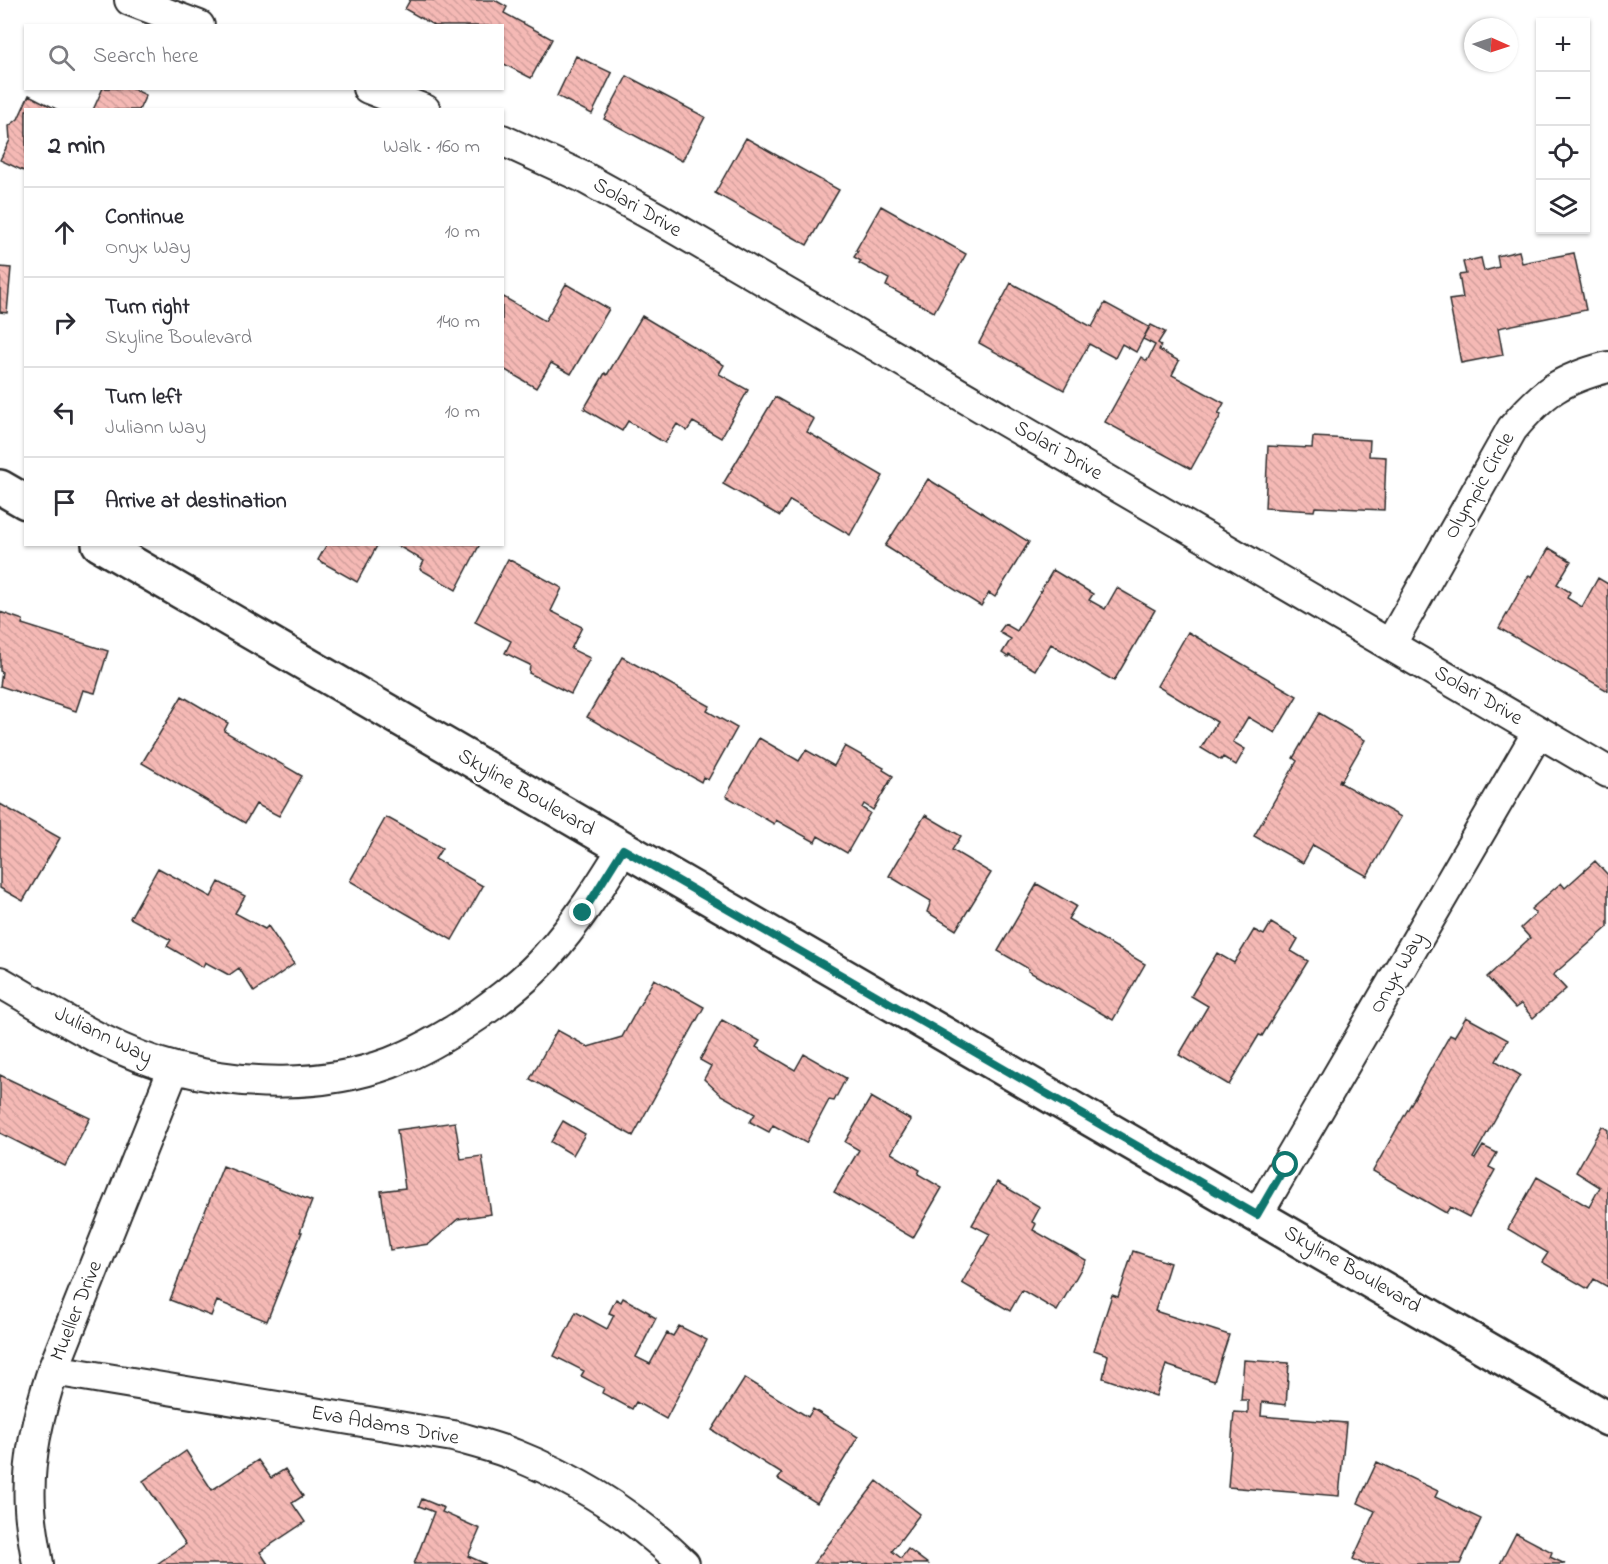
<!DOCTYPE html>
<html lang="en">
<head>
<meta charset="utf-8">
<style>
	:root { --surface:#fff; --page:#f2f2f3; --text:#2b2b33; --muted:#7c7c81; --line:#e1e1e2 }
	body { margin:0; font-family:"Indie Flower",sans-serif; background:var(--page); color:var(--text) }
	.controls { position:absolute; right:18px; top:18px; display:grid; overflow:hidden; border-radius:0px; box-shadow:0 2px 4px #0004 }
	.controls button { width:54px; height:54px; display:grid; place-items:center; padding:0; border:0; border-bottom:2px solid var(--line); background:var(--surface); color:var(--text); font:30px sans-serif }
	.compass { position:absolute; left:1464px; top:18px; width:54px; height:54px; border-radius:50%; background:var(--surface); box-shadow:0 2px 4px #0004; rotate:93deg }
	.stop { position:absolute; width:18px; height:18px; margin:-14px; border:4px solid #0f766e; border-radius:50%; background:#fff }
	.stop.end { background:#0f766e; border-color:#fff; box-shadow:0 2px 6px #0008 }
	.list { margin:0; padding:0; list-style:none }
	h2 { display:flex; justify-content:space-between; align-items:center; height:78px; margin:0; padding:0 24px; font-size:26px }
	h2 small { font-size:20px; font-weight:400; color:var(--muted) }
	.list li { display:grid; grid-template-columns:39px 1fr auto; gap:18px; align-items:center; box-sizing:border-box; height:90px; padding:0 24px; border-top:2px solid var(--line) }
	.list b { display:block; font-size:22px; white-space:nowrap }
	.list p { margin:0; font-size:20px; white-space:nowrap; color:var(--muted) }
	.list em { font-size:20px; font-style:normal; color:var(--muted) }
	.icon { flex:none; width:33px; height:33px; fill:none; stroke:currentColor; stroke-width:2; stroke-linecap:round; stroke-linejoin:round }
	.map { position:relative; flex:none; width:1608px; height:1564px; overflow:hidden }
	.search { position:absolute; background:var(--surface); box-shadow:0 2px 4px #0004; left:24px; top:24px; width:480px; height:66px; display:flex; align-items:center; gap:15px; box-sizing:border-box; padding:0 21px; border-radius:0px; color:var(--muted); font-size:22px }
	.panel { position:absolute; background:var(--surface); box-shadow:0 2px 4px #0004; left:24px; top:108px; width:480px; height:438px; border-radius:0px }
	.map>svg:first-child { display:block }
	.building { fill:url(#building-back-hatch); stroke:#2b2b2b; stroke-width:1.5 }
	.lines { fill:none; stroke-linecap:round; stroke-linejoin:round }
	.minor-casing { stroke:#2b2b2b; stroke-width:34 }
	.tertiary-casing { stroke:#2b2b2b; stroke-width:38 }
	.minor { stroke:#fff; stroke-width:30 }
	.tertiary { stroke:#fff; stroke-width:33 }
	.route { stroke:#0f766e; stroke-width:8 }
	.labels { text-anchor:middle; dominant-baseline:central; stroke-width:4.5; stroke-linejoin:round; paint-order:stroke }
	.street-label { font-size:21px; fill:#2b2b2b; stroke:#fff }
</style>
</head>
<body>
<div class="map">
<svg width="1608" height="1564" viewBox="0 0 1608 1564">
	<defs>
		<pattern id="building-back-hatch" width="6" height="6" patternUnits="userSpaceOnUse" patternTransform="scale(1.5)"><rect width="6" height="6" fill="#f5b9b5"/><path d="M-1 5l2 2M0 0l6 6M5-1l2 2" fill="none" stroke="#d29f9c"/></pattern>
	</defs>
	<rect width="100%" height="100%" fill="#fff"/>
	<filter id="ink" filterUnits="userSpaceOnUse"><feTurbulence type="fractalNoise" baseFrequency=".0167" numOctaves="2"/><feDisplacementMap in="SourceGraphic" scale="12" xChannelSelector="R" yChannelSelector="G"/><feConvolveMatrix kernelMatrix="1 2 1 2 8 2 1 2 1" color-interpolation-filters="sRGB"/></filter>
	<g filter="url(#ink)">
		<path class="building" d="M410,0H495L507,7L504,13L552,39L531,78L502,63V26H435L405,9Z
			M576,56L612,73L592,114L557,96Z
			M627,76L705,117L682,161L604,119Z
			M103,88H131L146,95L139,110H93Z
			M29,95L58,110H26V172L0,160L10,140L9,126L18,119Z
			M746,138L839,190L807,245L715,193Z
			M881,206L966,254L934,312L886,286L889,279L859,263L861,261L854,257L858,251L856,250Z
			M1519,251L1522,263L1574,253L1586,310L1498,328L1503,355L1461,363L1449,300L1463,298L1459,275L1466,274L1463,262L1481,258L1484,271L1499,267L1497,256Z
			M0,267L11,268L7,313L0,312Z
			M1011,283L1092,327L1105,303L1149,327L1136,352L1122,344L1115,358L1089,344L1064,390L979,343Z
			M566,284L609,309L571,374L551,363L536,388L502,368V296L545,321Z
			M642,316L724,365L719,374L748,390L721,438L693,422L687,431L677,424L665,443L628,421L622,431L584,409L605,373L607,375Z
			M1151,325L1165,332L1158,343L1161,345L1159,350L1179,361L1172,375L1224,403L1218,414L1221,415L1191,469L1105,422L1141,357L1147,361L1155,345L1143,339Z
			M775,397L814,419L807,432L883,476L850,535L790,500L780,516L723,484Z
			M1313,437L1370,440L1369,456L1386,457L1384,510L1315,507L1314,511L1265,508L1268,446L1312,448Z
			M928,479L1029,542L995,597L989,593L981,606L885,546Z
			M327,544H378L357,582L318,560Z
			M395,544H480L456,590L420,569L424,561Z
			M1549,548L1571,561L1557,584L1570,592L1567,598L1582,607L1598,578L1608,584V691L1499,628L1529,575L1532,577Z
			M508,559L562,588L551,611L582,627L571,649L590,658L571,694L529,673L530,665L505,653L511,641L475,622Z
			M1053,570L1093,594L1089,600L1105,609L1117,588L1155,610L1114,681L1051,644L1035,670L1009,655L1008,657L1002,653L1011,639L999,632L1005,624L1017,631Z
			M0,612L23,620L22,624L108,651L95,693L83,690L76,711L0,686L2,672L0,671Z
			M1188,632L1297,696L1275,733L1248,717L1233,742L1245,749L1236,765L1223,757L1221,760L1201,748L1217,722L1157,686Z
			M622,657L710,706L707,711L737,728L708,780L703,777L701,782L587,717Z
			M182,696L228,723L224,731L302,776L279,816L256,804L245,823L142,763Z
			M1319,713L1365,740L1342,780L1340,779L1339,782L1401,817L1367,876L1313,845L1303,863L1254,836L1297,761L1293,758Z
			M759,738L799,761L806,750L834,766L845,746L884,768L883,770L893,776L873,810L864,804L862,808L870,813L847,853L818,836L815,842L776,820L774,824L726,796Z
			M0,804L60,838L23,901L0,888Z
			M925,815L961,836L952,850L991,873L956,930L927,912L931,901L889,876Z
			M386,817L442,848L435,859L483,886L452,940L350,881Z
			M1595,861L1608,875V927L1553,975L1566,989L1533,1018L1521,1004L1515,1008L1487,977L1530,938L1521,928L1536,914L1531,909L1561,883L1565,888Z
			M158,868L211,897L219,882L245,896L235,913L265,929L268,926L294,964L254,992L239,968L229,975L205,962L203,967L167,946L171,940L130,918Z
			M1037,884L1076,906L1068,919L1145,964L1113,1020L1028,971L1029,969L998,951Z
			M1271,923L1298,939L1291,951L1308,961L1262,1036L1259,1035L1229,1085L1179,1055L1208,1006L1191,996L1217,953L1234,963L1254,930L1264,935Z
			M654,979L704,1007L633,1136L530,1079L557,1030L588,1047L622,1037Z
			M1466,1017L1508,1040L1496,1061L1520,1075L1473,1158L1475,1159L1483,1146L1497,1153L1489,1167L1495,1170L1469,1217L1450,1207L1446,1213L1373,1171L1450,1035L1454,1037Z
			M722,1020L760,1041L756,1047L795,1070L804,1054L846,1078L834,1101L829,1100L806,1143L773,1125L769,1132L750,1122L755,1114L721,1095L704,1079L711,1066L700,1060Z
			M0,1075L90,1118L65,1166L0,1133Z
			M871,1097L911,1120L891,1153L920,1170L918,1174L942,1188L913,1238L834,1192L859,1150L845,1142Z
			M563,1121L585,1134L573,1155L551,1142Z
			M455,1122L461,1159L482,1156L491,1214L458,1219L429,1244L390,1250L381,1191L405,1188L397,1130Z
			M1602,1126L1608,1130V1287L1594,1279L1588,1289L1542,1262L1548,1253L1508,1229L1537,1177L1589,1207L1600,1187L1576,1172Z
			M223,1166L312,1201L300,1232H302L267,1321L217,1301L211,1316L170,1300Z
			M997,1182L1040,1207L1032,1222L1036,1224L1033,1230L1086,1260L1057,1311L1022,1290L1010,1311L962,1283L990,1234L972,1225Z
			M1133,1251L1170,1263L1155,1311L1229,1335L1214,1381L1166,1365L1156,1396L1103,1378L1108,1355L1094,1350L1112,1295L1118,1297Z
			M623,1298L650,1313L649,1314L656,1318L636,1357L650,1364L667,1333L673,1336L679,1326L707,1340L666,1419L636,1402L632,1409L602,1393L604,1388L581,1376L584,1371L554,1356L576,1312L607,1329L614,1315L609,1313L616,1299L621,1302Z
			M1244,1360L1289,1363L1286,1405L1262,1402L1261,1416L1346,1423L1339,1496L1228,1487L1234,1412L1248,1413V1400H1241Z
			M745,1378L808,1417L813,1409L858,1437L817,1503L778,1479L782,1474L712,1430Z
			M186,1451L212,1490L258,1460L271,1478L285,1469L303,1496L292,1503L305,1522L260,1552L268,1564H157L186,1544L143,1481Z
			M1377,1462L1438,1491L1435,1497L1481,1519L1460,1564H1363L1353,1559L1375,1511L1358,1503Z
			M877,1481L920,1514L892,1551L901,1558L908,1549L928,1564L814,1563Z
			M422,1499L444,1508L442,1512L480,1529L468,1556L486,1564H414L434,1512L419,1506Z
			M1516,1533L1552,1552L1550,1557L1565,1564H1500Z"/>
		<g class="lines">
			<defs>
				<path id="minor" d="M130,0L199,26
					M368,88L425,110
					M502,140L583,177L659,219L1608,772
					M1390,645L1512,429C1543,392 1561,379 1608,367
					M0,982C56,1014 112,1052 175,1068C244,1086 322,1088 390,1063C421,1051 450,1034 478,1015C502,998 527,979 547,956C577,923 600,886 623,849
					M1257,1215L1538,732
					M53,1370L453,1436C474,1442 495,1447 515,1455C578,1480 636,1517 684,1564
					M38,1564C35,1546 31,1527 30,1508C27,1461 38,1415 53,1370L174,1068"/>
				<path id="tertiary" d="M0,487L26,502
					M99,544L1608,1419"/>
			</defs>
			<use href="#minor" class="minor-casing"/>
			<use href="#tertiary" class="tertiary-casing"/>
			<use href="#minor" class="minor"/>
			<use href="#tertiary" class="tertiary"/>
		</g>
	</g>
	<g class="lines" filter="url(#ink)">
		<path class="route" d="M583,913L623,849L1257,1215L1286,1165"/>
	</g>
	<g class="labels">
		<g class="street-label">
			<text transform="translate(637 208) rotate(30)">Solari Drive</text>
			<text transform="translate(1058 451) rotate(30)">Solari Drive</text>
			<text transform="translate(1480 486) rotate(-60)">Olympic Circle</text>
			<text transform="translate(1478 696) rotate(30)">Solari Drive</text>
			<text transform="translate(526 793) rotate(30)">Skyline Boulevard</text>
			<text transform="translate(1398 973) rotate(-60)">Onyx Way</text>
			<text transform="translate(103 1036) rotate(26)">Juliann Way</text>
			<text transform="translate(1352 1270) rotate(30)">Skyline Boulevard</text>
			<text transform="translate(77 1311) rotate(-68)">Mueller Drive</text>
			<text transform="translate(385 1426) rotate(10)">Eva Adams Drive</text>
		</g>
	</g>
</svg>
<div class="controls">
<button>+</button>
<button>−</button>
<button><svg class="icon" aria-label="locate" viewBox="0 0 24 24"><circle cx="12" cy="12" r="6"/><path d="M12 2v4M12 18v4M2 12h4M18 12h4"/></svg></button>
<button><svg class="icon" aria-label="layers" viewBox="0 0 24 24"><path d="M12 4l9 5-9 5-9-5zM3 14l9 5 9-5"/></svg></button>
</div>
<svg class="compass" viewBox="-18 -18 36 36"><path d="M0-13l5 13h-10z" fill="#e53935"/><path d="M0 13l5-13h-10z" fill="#7c7c81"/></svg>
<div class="stop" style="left:1286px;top:1165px"></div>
<div class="stop end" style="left:583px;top:913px"></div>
<div class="search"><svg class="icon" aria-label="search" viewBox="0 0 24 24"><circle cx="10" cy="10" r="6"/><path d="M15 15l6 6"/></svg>Search here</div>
<section class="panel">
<h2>2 min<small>Walk · 160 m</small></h2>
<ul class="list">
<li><svg class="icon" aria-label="ahead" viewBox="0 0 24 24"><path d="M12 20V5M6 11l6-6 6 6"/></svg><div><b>Continue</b><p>Onyx Way</p></div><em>10 m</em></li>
<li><svg class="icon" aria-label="right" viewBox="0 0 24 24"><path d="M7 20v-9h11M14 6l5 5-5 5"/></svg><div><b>Turn right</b><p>Skyline Boulevard</p></div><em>140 m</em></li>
<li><svg class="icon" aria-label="left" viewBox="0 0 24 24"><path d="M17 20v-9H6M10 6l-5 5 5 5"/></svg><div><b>Turn left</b><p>Juliann Way</p></div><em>10 m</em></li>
<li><svg class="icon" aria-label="arrive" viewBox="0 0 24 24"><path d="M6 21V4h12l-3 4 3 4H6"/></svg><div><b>Arrive at destination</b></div></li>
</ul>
</section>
</div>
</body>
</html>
